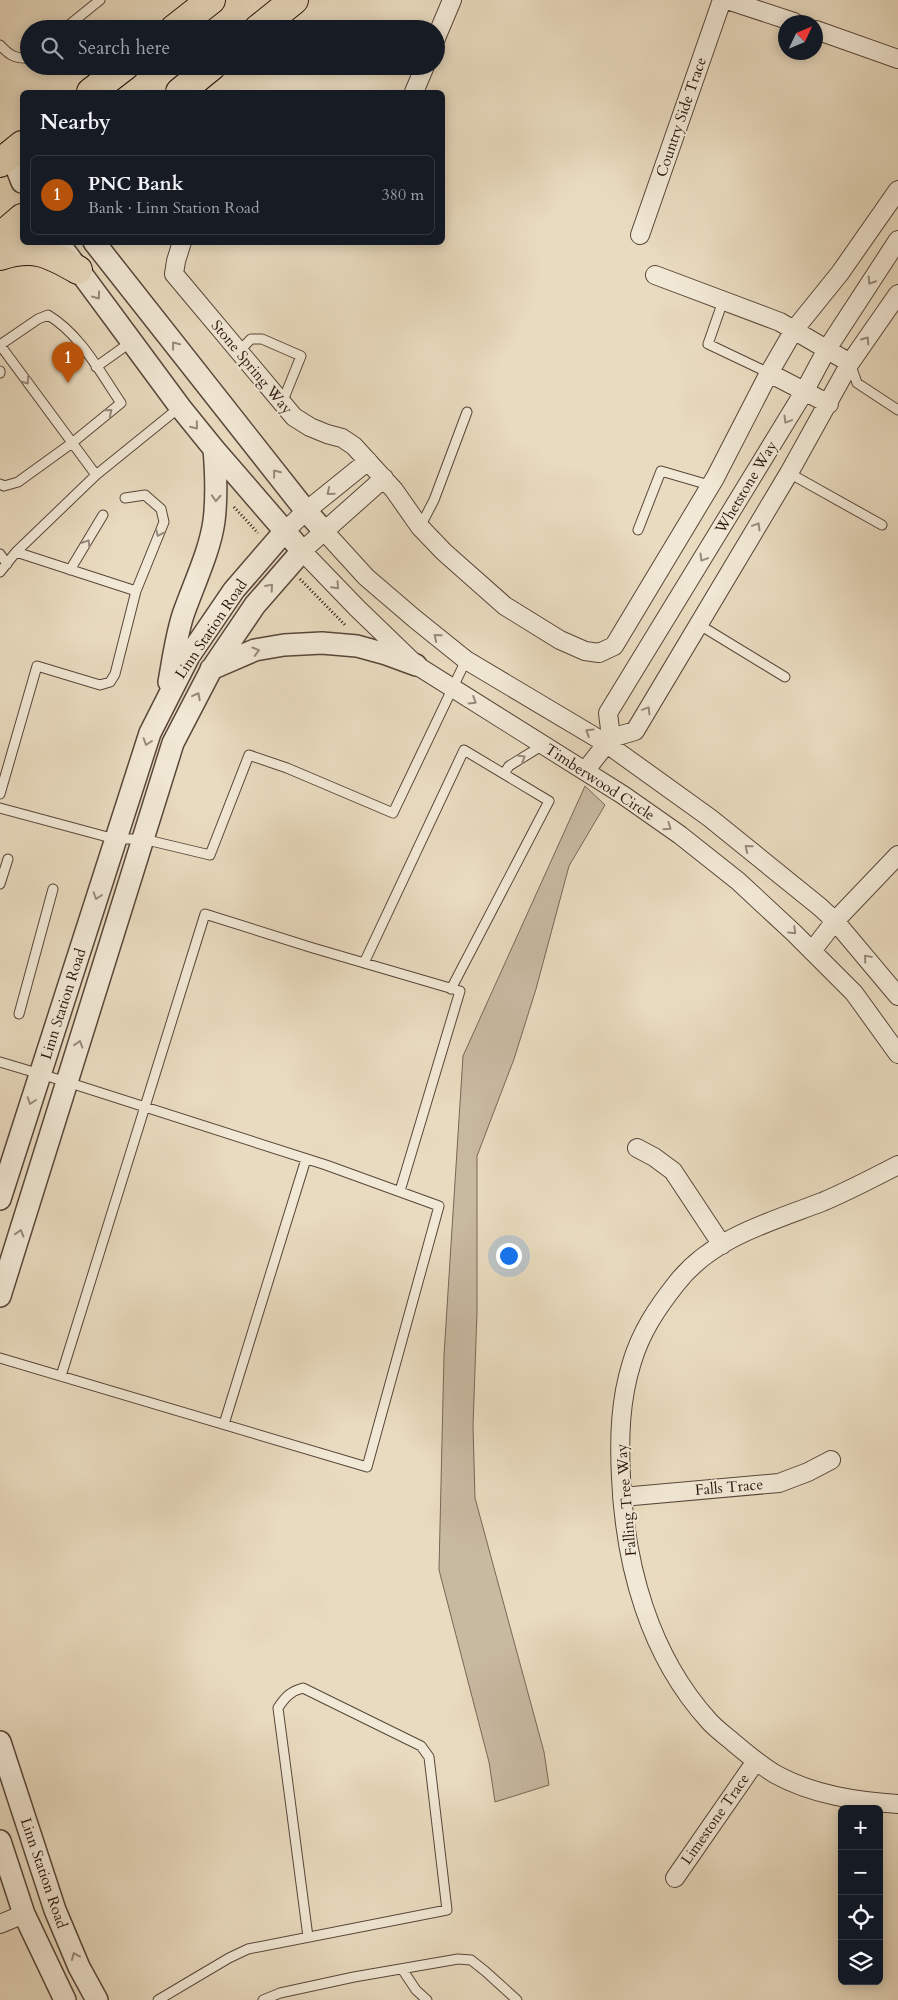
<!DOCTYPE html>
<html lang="en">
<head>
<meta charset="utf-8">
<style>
	:root { --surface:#171b24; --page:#20242c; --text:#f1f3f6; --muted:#9ea1a6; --line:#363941; --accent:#b45309 }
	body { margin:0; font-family:Cardo,serif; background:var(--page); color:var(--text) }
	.controls { position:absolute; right:15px; bottom:15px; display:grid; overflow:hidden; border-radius:8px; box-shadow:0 2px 12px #0003 }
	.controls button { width:45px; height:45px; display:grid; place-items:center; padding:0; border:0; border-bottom:1px solid var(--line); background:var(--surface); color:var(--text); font:25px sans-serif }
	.compass { position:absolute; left:778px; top:15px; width:45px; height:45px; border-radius:50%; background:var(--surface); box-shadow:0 2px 12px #0003; rotate:46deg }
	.you { position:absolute; left:508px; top:1255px; width:18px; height:18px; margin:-12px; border:4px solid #fff; border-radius:50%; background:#1a73e8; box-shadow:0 0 0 8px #1a73e833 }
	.badge { display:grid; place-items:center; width:32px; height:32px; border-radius:50%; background:var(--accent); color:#fff; font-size:16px; font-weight:700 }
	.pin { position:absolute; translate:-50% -41px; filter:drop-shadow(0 1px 2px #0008) }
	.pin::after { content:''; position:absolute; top:26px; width:18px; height:15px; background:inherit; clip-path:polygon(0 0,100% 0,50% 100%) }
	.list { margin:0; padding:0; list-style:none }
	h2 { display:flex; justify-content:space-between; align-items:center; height:65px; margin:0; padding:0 20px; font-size:21px }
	h2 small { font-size:16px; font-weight:400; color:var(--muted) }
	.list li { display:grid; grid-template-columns:32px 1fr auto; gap:15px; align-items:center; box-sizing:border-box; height:80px; margin:0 10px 10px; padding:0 10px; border:1px solid var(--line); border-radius:8px }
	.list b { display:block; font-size:19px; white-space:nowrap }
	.list p { margin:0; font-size:16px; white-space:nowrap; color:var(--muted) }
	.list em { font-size:16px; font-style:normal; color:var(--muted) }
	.icon { flex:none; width:28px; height:28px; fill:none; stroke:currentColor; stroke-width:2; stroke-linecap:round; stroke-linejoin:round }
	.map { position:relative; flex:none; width:898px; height:2000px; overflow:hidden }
	.search { position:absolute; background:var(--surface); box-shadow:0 2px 12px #0003; left:20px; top:20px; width:425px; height:55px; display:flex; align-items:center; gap:12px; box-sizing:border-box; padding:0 18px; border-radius:28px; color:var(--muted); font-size:19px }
	.panel { position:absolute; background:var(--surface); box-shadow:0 2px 12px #0003; left:20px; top:90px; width:425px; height:155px; border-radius:8px }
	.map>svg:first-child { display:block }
	.green { fill:#c8b9a1; stroke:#786657 }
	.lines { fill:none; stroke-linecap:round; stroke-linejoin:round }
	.service-casing { stroke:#58463a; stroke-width:11 }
	.minor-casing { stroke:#58463a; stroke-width:20 }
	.tertiary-casing { stroke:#58463a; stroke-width:24 }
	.primary-casing { stroke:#28140d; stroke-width:30 }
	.path { stroke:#28140d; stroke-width:3; stroke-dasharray:1 2.5; stroke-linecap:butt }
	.service { stroke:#f1e8d5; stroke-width:9 }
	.minor { stroke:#f1e8d5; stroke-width:18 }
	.tertiary { stroke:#f1e8d5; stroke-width:21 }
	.primary { stroke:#e9dbbf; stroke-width:28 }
	.oneway { stroke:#97897b }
	.labels { text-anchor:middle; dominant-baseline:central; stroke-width:4; stroke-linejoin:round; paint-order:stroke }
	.street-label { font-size:15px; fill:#28140d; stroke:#f1e8d5 }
</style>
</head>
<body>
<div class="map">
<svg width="898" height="2000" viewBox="0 0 898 2000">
	<rect width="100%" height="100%" fill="#e9dbbf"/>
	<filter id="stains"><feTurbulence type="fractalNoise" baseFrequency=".004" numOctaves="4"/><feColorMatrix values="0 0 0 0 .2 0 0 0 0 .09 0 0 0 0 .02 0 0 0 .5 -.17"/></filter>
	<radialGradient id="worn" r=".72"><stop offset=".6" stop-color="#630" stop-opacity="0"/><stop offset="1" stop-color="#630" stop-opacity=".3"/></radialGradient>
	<path class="green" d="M585,786L605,805L569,866L536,989L514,1059L477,1156V1311L473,1426L475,1498L544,1752L549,1785L495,1802L489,1762L439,1570L444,1355L463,1056Z"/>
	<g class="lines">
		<defs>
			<path id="service" d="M64,29L100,0
				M0,45C9,55 15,59 29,58
				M723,301L708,344L769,373
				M239,351L251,339H262L301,356L282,403
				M850,363L857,383L898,410
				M96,367L131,342
				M0,371V373
				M789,473L882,525
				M0,484L4,486L18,482L72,443L121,403C100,372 80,334 48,315L38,319L0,345L96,475
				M125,498L145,495L161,509L164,522L136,591
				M420,527L434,500L467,412
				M638,530L661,471L709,485
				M16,552L96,475L180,407
				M0,554L7,564
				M70,570L103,515
				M0,572L16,552L136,591L115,674L110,682L100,685L37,666L0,794
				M698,624L785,677
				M504,774L509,766L543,745
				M0,808L115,839H143L210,855L249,755L287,768L393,813L466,660
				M0,884L8,859
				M364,963L464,750L549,801L451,989
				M19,1014L53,889
				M0,1062L67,1082L326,1165L439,1206L367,1467L0,1358
				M61,1376L205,914L313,948L460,991L400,1191
				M224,1424L306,1159
				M402,1969L416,1990L427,2000
				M158,2000L229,1958L248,1949L447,1910L429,1757L421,1746L303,1688C291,1691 285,1697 278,1708L308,1937
				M263,2000L280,1993L354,1977L458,1959L471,1960L485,1971L517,2000"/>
			<path id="minor" d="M727,0L794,22
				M816,30L898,59
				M436,38L452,0
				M414,92L425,66
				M640,235L722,0
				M182,242L176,261L174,274L294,417L310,427L327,434L342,438L354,446L394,490L420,527L444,552L505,606L560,640L585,651L599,653L614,646L715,478L769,373L794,330L840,273L898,190
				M655,275L780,322L850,363
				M769,373L829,404
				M384,478L302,551L357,608L416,665L623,795L680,835L738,881L794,933L854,993L898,1054
				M285,531L306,511L368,461
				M325,532L366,577L415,619L466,660L607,744L710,818L820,907L835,921L898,996
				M611,738L608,713L804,392L827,349L898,240
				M585,771L611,738L635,731L789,473L850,363L898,294
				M812,951L835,921L898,855
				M637,1148L654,1157L673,1171L722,1245
				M898,1165C873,1178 848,1191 822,1202C770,1222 711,1238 676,1284C657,1308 641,1332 632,1362C620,1400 619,1438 621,1478C625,1565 649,1655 709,1721C716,1729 726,1736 734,1743C747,1754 760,1765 775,1774C813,1795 856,1801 898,1804
				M622,1497L779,1483L808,1472L831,1460
				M675,1878L756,1761
				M0,1924L24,1914"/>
			<path id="tertiary" d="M11,154L22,182
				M94,242L306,511L325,532
				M211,669L255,650L284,645L322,643L357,646L386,654L416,665
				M169,682C173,660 176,637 183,615C193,586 210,551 214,521C217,497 216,473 214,449
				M0,1199L150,733L189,656L234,590L285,531
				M0,1296L173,743L211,670L255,605L302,551L214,449L180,407L58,242
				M0,1742L55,1910L79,1967L97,2000
				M0,1841L24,1914L65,2000"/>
			<path id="primary" d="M174,29L211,0
				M258,29L294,0
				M91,92L125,66
				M180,92L212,66
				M0,163L22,145
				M0,237L22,218
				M0,256C33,245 49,253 78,270"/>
		</defs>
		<use href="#service" class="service-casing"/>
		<use href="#minor" class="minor-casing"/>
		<use href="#tertiary" class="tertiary-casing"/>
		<use href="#primary" class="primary-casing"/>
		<path class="path" d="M234,507L258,533
			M300,579L346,626"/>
		<use href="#service" class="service"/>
		<use href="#minor" class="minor"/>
		<use href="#tertiary" class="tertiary"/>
		<use href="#primary" class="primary"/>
	</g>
	<defs><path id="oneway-chevron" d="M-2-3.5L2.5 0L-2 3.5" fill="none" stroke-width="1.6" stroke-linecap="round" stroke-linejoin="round" transform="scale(1.25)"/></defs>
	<g class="oneway">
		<use href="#oneway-chevron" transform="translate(871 281) rotate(123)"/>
		<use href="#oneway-chevron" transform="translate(97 296) rotate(54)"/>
		<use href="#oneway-chevron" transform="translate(866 340) rotate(-55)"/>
		<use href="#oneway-chevron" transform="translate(175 345) rotate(-128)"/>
		<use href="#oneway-chevron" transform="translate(26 381) rotate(54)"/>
		<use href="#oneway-chevron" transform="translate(109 412) rotate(-39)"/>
		<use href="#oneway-chevron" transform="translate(787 420) rotate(121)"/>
		<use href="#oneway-chevron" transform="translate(195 426) rotate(51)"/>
		<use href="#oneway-chevron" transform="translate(276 473) rotate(-128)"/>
		<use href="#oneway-chevron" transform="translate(330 492) rotate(141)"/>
		<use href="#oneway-chevron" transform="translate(216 498) rotate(93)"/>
		<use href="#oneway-chevron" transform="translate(757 526) rotate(-59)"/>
		<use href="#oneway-chevron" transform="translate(159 533) rotate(115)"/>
		<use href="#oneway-chevron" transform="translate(87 543) rotate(-58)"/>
		<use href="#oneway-chevron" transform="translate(703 558) rotate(121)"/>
		<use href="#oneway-chevron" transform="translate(336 586) rotate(47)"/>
		<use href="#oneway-chevron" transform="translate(270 587) rotate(-49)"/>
		<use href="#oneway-chevron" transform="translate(437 637) rotate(-141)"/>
		<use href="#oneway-chevron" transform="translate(256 651) rotate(-16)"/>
		<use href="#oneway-chevron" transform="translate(197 696) rotate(-62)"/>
		<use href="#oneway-chevron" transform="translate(473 701) rotate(32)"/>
		<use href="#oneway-chevron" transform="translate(647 710) rotate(-59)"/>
		<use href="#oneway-chevron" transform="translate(589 732) rotate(-148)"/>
		<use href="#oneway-chevron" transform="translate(147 742) rotate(108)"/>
		<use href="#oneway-chevron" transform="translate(522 758) rotate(-31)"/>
		<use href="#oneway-chevron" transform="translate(668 827) rotate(35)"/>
		<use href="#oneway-chevron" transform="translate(748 848) rotate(-141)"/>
		<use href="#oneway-chevron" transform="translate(97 896) rotate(108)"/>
		<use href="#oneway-chevron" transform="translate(793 931) rotate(44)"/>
		<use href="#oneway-chevron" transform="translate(867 958) rotate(-131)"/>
		<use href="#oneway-chevron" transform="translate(79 1044) rotate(-73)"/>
		<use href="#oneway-chevron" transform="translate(31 1101) rotate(108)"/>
		<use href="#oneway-chevron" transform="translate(20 1233) rotate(-73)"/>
		<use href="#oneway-chevron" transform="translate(75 1956) rotate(-113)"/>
	</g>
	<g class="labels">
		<g class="street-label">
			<text transform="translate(681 117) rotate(-71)">Country Side Trace</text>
			<text transform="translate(252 367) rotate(50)">Stone Spring Way</text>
			<text transform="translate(746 487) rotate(-59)">Whetstone Way</text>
			<text transform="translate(211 629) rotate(-56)">Linn Station Road</text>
			<text transform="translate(600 782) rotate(33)">Timberwood Circle</text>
			<text transform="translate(63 1004) rotate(-72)">Linn Station Road</text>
			<text transform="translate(729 1487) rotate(-5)">Falls Trace</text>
			<text transform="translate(626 1500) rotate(-95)">Falling Tree Way</text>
			<text transform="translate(715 1819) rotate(-55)">Limestone Trace</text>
			<text transform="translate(44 1873) rotate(71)">Linn Station Road</text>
		</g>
	</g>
	<rect width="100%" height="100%" filter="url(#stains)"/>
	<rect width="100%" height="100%" fill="url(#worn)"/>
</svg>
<div class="controls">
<button>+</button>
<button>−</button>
<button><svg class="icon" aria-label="locate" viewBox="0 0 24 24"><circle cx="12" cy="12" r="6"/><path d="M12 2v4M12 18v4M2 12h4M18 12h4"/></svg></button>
<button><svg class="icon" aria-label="layers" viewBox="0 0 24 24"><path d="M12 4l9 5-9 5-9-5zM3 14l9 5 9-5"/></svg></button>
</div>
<svg class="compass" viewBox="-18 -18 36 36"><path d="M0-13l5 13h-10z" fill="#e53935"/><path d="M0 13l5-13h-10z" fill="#9ea1a6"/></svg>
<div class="you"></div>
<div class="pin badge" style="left:68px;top:383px">1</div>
<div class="search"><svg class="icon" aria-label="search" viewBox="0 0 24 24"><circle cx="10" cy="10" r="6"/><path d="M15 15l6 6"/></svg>Search here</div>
<section class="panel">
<h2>Nearby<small></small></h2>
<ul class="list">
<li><span class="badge">1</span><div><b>PNC Bank</b><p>Bank · Linn Station Road</p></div><em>380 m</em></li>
</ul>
</section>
</div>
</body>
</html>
